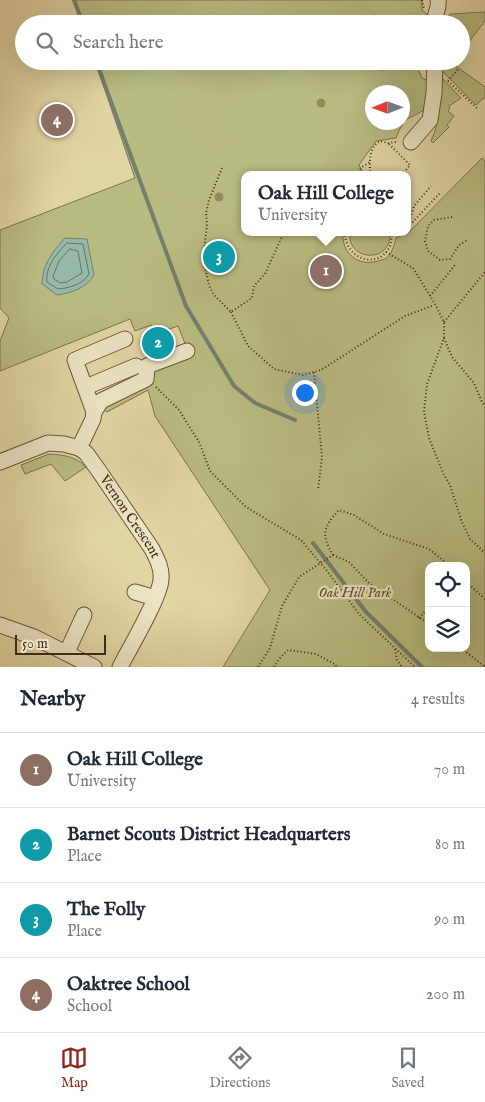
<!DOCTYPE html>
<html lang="en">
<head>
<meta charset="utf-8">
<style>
	:root { --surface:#fff; --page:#f2f2f3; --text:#1f2937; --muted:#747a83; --line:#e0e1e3; --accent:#8f2418 }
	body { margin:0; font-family:"IM FELL English",serif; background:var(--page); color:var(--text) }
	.controls { position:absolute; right:15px; bottom:15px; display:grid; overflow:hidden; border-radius:10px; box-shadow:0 5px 20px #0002 }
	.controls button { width:45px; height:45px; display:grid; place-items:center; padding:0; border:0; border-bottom:1px solid var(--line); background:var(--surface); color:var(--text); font:25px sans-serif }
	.compass { position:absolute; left:365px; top:85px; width:45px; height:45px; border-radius:50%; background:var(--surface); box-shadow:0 5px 20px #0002; rotate:269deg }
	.scale { position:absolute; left:15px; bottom:12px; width:91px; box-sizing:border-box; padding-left:5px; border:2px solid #412d16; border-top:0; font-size:14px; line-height:18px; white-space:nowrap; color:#412d16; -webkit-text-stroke:4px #ece4c4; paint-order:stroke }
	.you { position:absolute; left:304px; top:392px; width:18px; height:18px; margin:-12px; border:4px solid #fff; border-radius:50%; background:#1a73e8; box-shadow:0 0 0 8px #1a73e833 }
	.badge { display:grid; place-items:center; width:32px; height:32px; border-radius:50%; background:var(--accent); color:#fff; font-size:16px; font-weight:700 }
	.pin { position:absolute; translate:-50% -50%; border:2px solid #fff; box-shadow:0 1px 5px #0006 }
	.popup { position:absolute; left:241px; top:171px; width:170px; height:65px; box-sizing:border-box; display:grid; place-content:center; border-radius:10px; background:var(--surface); filter:drop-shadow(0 1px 4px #0005); font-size:16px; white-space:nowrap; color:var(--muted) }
	.popup b { font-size:19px; color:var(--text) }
	.popup::after { content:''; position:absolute; left:50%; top:100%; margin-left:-10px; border:10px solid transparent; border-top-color:var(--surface) }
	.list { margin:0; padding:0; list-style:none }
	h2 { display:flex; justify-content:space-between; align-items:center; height:65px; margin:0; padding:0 20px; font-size:21px }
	h2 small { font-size:16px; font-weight:400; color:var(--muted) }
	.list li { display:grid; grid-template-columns:32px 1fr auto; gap:15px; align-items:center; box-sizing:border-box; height:75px; padding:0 20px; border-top:1px solid var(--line) }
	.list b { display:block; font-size:19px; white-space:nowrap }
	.list p { margin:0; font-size:16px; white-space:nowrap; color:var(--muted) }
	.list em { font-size:16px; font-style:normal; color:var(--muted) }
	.icon { flex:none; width:28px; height:28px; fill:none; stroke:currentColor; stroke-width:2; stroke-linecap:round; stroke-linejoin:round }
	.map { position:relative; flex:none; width:485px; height:667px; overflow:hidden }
	.search { position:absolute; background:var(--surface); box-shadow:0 5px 20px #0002; left:15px; right:15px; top:15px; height:55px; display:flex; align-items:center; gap:12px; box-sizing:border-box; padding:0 18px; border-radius:28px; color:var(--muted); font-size:19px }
	.sheet { height:365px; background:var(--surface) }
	nav { display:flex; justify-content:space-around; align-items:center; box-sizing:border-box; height:70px; border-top:1px solid var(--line); background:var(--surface); font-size:14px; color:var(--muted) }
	nav a { display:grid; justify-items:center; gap:2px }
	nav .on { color:var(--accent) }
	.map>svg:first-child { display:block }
	.green { fill:#b9bc81; stroke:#7d744c; fill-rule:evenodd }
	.water { fill:#95b8a9; stroke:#73806e }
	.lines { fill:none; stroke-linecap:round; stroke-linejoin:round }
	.shore { stroke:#6b7260; stroke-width:1 }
	.stream { stroke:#73806e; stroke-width:4 }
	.minor-casing { stroke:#69573a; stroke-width:17 }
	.path { stroke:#412d16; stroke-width:2; stroke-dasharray:1 2.5; stroke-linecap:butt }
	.minor { stroke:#ece4c4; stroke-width:15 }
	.tree { fill:#978961 }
	.labels { text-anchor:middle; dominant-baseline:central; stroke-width:4.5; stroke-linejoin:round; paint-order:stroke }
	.street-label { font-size:14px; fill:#412d16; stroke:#ece4c4 }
	.park-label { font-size:14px; font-style:italic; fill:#594a2b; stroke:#ece4c4 }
</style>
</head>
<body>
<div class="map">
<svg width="485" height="667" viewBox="0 0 485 667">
	<rect width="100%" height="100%" fill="#e2d5a4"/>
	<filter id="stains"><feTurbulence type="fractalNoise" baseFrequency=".004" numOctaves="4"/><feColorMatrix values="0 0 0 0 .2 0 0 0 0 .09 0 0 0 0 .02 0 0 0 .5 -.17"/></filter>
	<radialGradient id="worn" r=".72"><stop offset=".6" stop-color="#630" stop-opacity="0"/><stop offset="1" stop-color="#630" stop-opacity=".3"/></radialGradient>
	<path class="green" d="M74,0H422V10L428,15V24H82Z
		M485,12V21L461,52V24H441L450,14Z
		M95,61H422L418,69L422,78L429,81L424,110C405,122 406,114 396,138L376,141L359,165L364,175H245V232H343C341,253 358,267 378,261C380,260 383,260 385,259C392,255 394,245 396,238L409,232L482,158L485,161V667H223L270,590L155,416L148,390L107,412L104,410C113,385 166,365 190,356L178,326L161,332L159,327L153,329L151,325L135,331L130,319L0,371V341L9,318L0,308V230L135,178ZM372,92H402V122H372ZM429,566H466V648H429Z
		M442,61H455L453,64L485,87V97L476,105L441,70Z
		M442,78L461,98L449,106L450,108L448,111L454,116L447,125L449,127L433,143L431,141L436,128Z
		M350,232H390C393,264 346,262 350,232Z
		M49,454C64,455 75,456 86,467L65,481L51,464L25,474L21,465Z"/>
	<path class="water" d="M65,238L87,239L94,275C86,288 72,293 57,295L42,284C42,265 53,251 65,238Z"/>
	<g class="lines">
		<path class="shore" d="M67,243L83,244L89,274C83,284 70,288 58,289L47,282C45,267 57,253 67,243Z
			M70,249L78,251L82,273L67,282L60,283L54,279L53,276L59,261Z"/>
		<path class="stream" d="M74,0L83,24
			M96,61L186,306L234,386L255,403L295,420
			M313,543L366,612L422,667"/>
		<defs>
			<g id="minor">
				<path d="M434,24C434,16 440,7 438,0"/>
				<path d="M411,142L430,120L434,93L435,61"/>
				<path d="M86,387L136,366"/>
				<path d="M94,412L101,401L146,379L147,366L187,351"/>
				<path d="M79,448L93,419L94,412L75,360L125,339"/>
				<path id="s1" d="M0,462L48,443L64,444L79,448L86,453L99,471L152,549C157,559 162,568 161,579C161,596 129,649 120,667"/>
				<path d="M135,592L155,598"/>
				<path d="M0,625L34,637L94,667"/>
				<path d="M67,652L84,615"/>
			</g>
		</defs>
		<use href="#minor" class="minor-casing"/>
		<path class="path" d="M422,0L423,6L424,8
			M448,81L478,109
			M448,81L459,68
			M389,144L410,165L402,175
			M222,168L209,200L206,213L207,224L203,261L210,288L214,295L231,312L252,298L254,286L265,274L284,232
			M356,175L362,167L370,162
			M370,175C370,162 368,148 380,141L388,143L396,142
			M452,217L434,220L428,226L425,241L428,251L440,260L450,259L459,245L468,240
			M410,225L440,193
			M407,228L414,206L431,186
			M345,232C344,257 376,271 389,248C392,243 391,238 392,232
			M386,252L413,268L435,304L444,322V338L427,384L424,412L429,438L444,475L450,485L461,520L470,539L485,553
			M430,296L455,265
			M231,312L248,346L274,369L303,375L321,370L405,316L434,305
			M444,322L485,272
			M444,338L452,357L474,383L482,402L485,407
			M314,372L322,457L318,490
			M156,387L179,410L199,442L210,471L246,507L301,540L327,571L359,614L415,667
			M333,555L349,562L369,583L429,624
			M466,582L485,599
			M419,618L429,607
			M461,648L485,667
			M395,649L397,660L402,667
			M258,667L270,648L282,606L299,577L333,555C321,535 323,527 339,510L354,515L384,534L429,549L450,566
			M274,667L279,659L288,650L316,654L336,665V667"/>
		<use href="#minor" class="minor"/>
	</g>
	<g class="tree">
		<circle cx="374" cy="19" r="4.5"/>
		<circle cx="383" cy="66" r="4.5"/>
		<circle cx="321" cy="103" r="4.5"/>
		<circle cx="219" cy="197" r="4.5"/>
	</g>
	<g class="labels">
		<g class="street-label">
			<text stroke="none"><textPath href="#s1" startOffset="169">Vernon Crescent</textPath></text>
		</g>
		<g class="park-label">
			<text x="355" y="593">Oak Hill Park</text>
		</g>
	</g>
	<rect width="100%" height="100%" filter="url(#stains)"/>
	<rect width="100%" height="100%" fill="url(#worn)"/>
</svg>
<div class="controls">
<button><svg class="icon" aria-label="locate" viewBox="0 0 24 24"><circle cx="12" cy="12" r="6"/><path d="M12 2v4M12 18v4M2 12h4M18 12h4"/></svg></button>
<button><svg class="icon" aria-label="layers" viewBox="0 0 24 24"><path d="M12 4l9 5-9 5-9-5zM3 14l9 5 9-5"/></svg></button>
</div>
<svg class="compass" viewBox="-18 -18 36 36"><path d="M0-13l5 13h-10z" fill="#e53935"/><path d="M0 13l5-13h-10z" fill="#747a83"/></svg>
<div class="scale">50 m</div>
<div class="you"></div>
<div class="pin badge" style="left:326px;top:271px;background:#8d6e63">1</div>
<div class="popup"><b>Oak Hill College</b>University</div>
<div class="pin badge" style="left:158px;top:343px;background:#0f9aa8">2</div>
<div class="pin badge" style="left:219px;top:257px;background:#0f9aa8">3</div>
<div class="pin badge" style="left:57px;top:120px;background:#8d6e63">4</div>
<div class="search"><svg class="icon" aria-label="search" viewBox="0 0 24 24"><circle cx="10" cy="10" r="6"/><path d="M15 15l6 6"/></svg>Search here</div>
</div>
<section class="sheet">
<h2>Nearby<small>4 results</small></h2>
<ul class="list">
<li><span class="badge" style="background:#8d6e63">1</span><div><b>Oak Hill College</b><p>University</p></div><em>70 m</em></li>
<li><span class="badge" style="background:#0f9aa8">2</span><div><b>Barnet Scouts District Headquarters</b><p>Place</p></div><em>80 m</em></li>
<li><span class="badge" style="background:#0f9aa8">3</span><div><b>The Folly</b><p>Place</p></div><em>90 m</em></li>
<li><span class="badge" style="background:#8d6e63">4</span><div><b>Oaktree School</b><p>School</p></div><em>200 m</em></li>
</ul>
</section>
<nav>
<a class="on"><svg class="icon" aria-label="map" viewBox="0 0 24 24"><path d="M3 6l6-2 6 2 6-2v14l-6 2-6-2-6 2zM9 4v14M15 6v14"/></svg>Map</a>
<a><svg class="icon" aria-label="directions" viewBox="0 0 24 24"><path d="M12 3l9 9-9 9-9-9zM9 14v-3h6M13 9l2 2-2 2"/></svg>Directions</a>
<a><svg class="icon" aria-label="saved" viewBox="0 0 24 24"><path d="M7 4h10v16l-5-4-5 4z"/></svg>Saved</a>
</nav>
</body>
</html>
